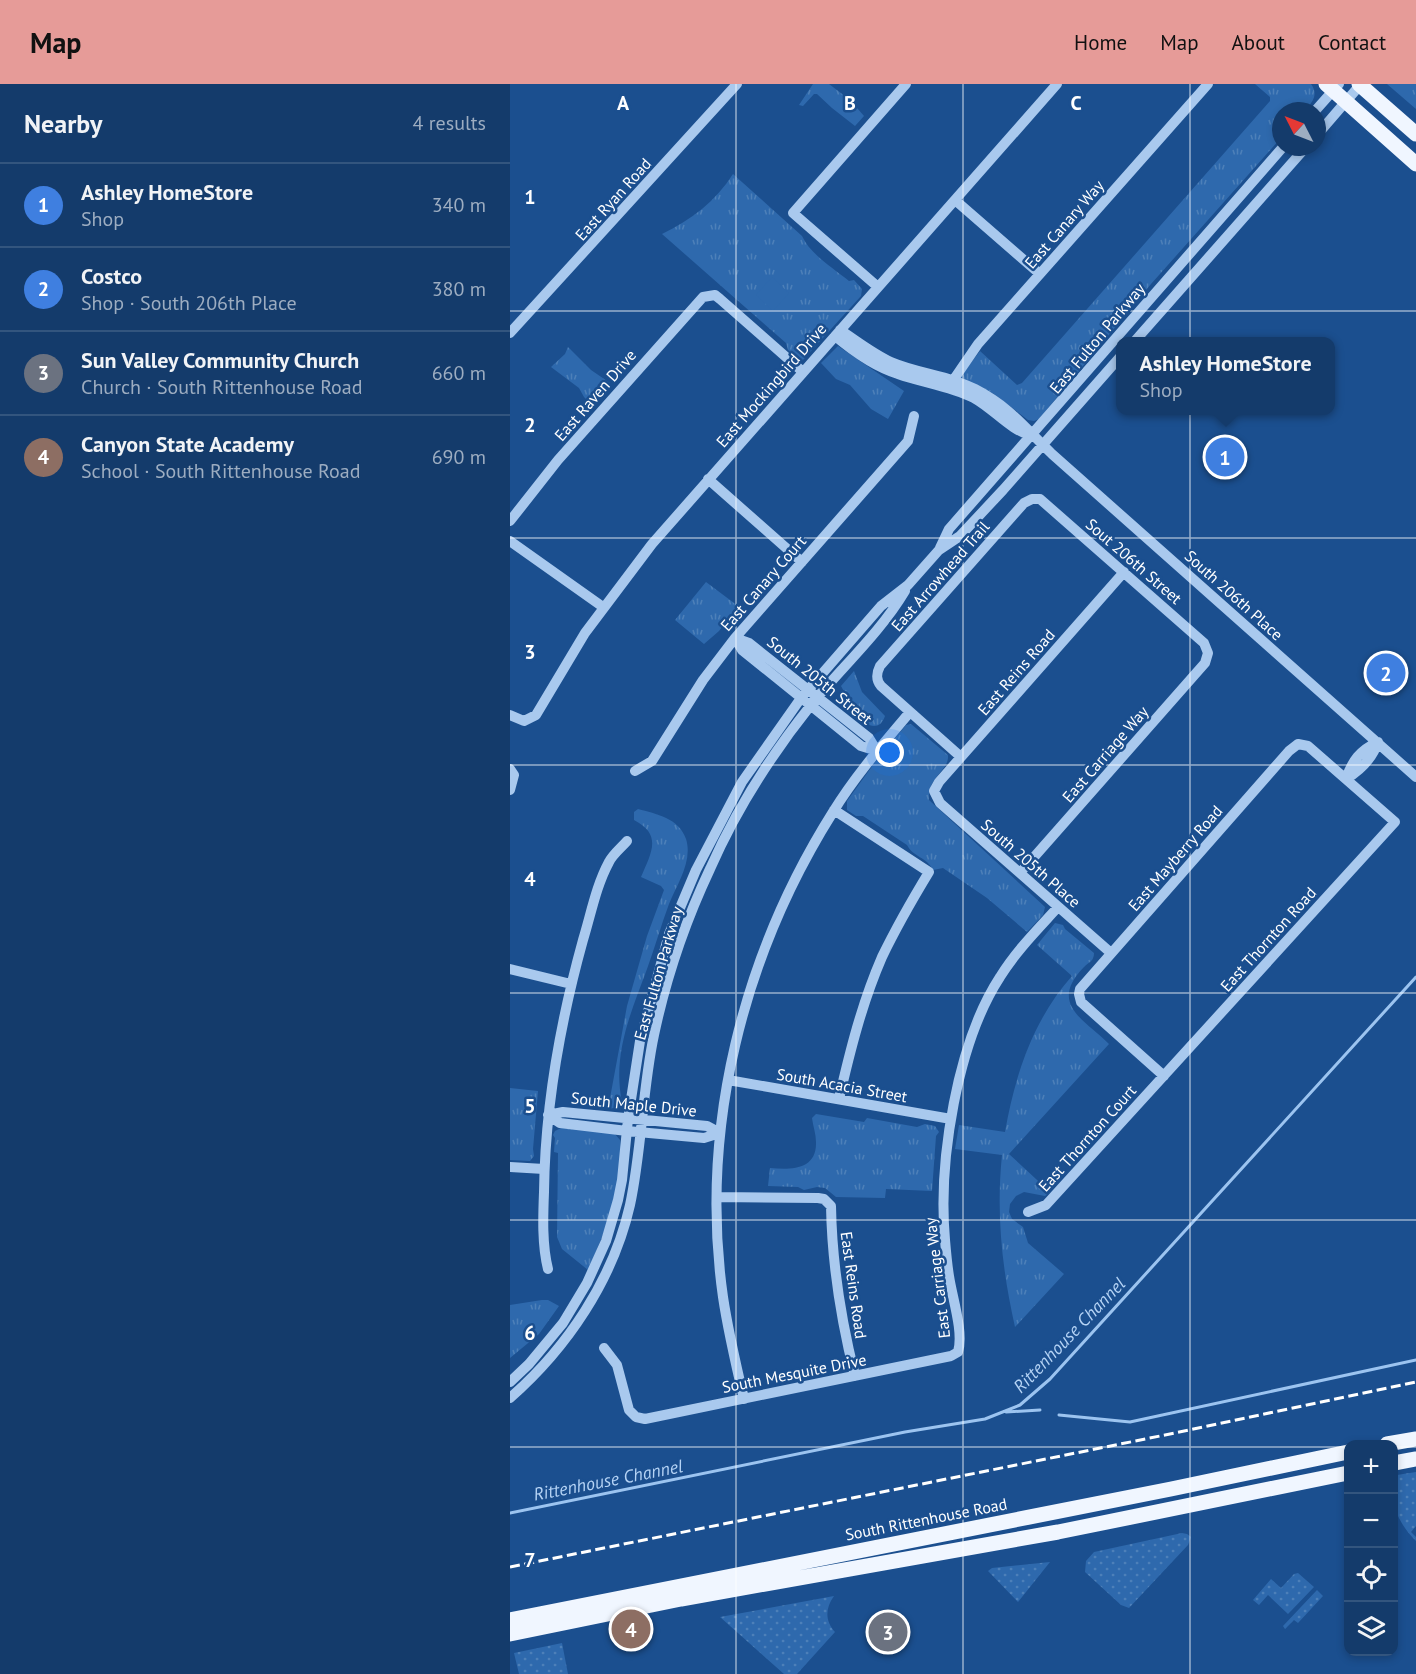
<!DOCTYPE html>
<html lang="en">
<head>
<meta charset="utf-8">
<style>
	:root { --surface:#143b6b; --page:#1d4271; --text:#f1f3f6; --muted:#9dadc1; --line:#33557e; --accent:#e69b98 }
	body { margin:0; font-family:"PT Sans",sans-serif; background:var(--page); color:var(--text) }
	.controls { position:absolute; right:18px; bottom:18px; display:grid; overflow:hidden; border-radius:12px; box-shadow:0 3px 9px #0003 }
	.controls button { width:54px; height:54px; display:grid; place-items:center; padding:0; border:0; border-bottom:2px solid var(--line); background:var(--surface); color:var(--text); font:30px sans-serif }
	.compass { position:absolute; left:762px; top:18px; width:54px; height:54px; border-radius:50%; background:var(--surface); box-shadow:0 3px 9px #0003; rotate:312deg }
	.you { position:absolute; left:380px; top:669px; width:21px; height:21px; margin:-15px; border:4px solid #fff; border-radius:50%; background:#1a73e8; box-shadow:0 0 0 9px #1a73e833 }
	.badge { display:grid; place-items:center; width:39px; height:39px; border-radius:50%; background:var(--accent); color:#fff; font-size:20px; font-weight:700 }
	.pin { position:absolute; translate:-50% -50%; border:3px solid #fff; box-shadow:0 2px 6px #0006 }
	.popup { position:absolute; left:606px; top:253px; width:219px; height:78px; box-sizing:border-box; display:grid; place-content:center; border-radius:12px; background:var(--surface); filter:drop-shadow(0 2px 4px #0005); font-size:20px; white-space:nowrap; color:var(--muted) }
	.popup b { font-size:22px; color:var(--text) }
	.popup::after { content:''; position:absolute; left:50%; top:100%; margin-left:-12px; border:12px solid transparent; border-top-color:var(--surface) }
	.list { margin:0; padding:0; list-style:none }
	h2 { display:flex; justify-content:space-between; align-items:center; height:78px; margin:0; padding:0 24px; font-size:26px }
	h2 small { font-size:20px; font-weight:400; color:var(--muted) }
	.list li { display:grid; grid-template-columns:39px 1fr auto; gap:18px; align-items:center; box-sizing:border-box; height:84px; padding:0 24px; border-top:2px solid var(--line) }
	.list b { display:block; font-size:22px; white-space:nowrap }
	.list p { margin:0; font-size:20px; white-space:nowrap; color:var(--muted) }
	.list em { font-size:20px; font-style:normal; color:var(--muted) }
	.icon { flex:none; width:33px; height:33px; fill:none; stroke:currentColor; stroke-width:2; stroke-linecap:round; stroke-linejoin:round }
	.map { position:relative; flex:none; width:906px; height:1590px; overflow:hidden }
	header { display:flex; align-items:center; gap:36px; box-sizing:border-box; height:84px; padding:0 30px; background:var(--accent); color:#111 }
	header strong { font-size:28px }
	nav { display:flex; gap:33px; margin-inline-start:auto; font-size:21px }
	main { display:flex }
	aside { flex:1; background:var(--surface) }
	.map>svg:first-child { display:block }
	.grass { fill:url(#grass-dots) }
	.park { fill:url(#park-tufts) }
	.garden { fill:#2e69ad }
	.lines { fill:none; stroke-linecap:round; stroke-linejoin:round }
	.stream { stroke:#9cc4f0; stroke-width:3 }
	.minor { stroke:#a9c9ee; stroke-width:10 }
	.major { stroke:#f0f6ff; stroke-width:15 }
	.rail { stroke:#fff; stroke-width:3; stroke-dasharray:10 4.5; stroke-linecap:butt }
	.grid { fill:none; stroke:#fff; stroke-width:1.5; stroke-opacity:0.55 }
	.labels { text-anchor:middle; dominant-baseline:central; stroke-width:5; stroke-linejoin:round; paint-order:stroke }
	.street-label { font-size:16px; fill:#fff; stroke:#1b4f8f }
	.water-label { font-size:18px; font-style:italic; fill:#b5d3f5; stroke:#1b4f8f }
	.grid-label { font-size:20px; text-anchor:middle; font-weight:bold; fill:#fff; stroke:#1b4f8f; stroke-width:5; stroke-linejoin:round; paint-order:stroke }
</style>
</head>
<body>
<header>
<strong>Map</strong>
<nav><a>Home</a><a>Map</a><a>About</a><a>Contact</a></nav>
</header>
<main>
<aside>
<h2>Nearby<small>4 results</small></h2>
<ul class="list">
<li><span class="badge" style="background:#3f7fe0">1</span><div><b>Ashley HomeStore</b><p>Shop</p></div><em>340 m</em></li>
<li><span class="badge" style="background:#3f7fe0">2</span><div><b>Costco</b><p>Shop · South 206th Place</p></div><em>380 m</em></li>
<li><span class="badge" style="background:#6b7280">3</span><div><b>Sun Valley Community Church</b><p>Church · South Rittenhouse Road</p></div><em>660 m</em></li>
<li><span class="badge" style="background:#8d6e63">4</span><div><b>Canyon State Academy</b><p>School · South Rittenhouse Road</p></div><em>690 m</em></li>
</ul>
</aside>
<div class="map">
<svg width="906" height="1590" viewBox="0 0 906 1590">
	<defs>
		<pattern id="grass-dots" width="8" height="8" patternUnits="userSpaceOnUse" patternTransform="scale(1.5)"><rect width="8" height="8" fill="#2e69ad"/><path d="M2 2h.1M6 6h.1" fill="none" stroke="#4d80b9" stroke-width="1.8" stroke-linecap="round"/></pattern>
		<pattern id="park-tufts" width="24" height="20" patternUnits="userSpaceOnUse" patternTransform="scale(1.5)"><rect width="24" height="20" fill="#2e69ad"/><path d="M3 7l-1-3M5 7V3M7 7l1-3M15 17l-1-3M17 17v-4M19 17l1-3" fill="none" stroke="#4d80b9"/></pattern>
	</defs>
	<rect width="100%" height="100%" fill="#1b4f8f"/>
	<path class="grass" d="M906,1388V1442L901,1448L906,1453V1457C890,1442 874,1412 887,1391Z
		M672,1449L677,1450L681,1453L678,1461L619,1524L611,1521L575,1488L576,1477L584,1468Z
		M540,1478L508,1518L478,1487L482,1484Z
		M788,1489L804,1503L778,1530L758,1511L749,1521L743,1516L761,1495L771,1504L784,1490Z
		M807,1506L813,1512L788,1539L784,1536L775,1545L773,1542Z
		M324,1512C315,1524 315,1537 325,1548L287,1590H274L210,1533Z
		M52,1559L58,1590H9L4,1569Z"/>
	<path class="park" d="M303,0H319L340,16L354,32L345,42L322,24L307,10H304L293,22L289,21Z
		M745,0H801C809,11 802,18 795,27H771V54L641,200L529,335L524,337L518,336L484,310L450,293L470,267L507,301L512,299L760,17V13Z
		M877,0H906V25Z
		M223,90L292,152C300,170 323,184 339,197L344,196L352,205L351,212L292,277L278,266L276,259L152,150C181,136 206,117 223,90Z
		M328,262L394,307L378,335L361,325L340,301L326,295L311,279Z
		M58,263L81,286L100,299L82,321L74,313L69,304L41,283L55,270Z
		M196,498L228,522L209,547L194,560L165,536Z
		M344,587L352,608L375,632C367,656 343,630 332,622L335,609L331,602Z
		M401,640L438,671C439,688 418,691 419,716L535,823L533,831L517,848L477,814L433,784L423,786C417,773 403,773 397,761L353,732H346L337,726V717L363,681L396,641Z
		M128,725C146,730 169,734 176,755C183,777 167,800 159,820C151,841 145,863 137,885C121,928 102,971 112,1018L109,1023L98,1025L117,922L137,852L154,806L151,802L131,793C141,769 153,751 124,736V728Z
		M545,839L553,841L555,845L584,869C584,877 579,878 574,883C538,920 574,935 599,960L499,1070L540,1108L535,1112L514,1108L506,1112L500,1120L499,1128L502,1135L513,1143L518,1159L554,1190L505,1243C492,1185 486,1130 492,1071L445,1065L449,1041L495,1048C505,991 523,936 562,892L527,861Z
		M0,1004L28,1007L23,1065L24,1072L20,1077L0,1076Z
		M306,1030L354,1038L357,1034L407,1043L415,1040L425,1042L429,1048L426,1052L422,1107L376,1105L375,1114L326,1113L315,1104L307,1103L294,1106L288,1103L258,1102L260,1084C281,1086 307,1086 306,1058C306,1050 303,1042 302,1034Z
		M53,1043L104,1049L110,1056C114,1100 96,1146 78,1186L52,1165L47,1153L48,1069L44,1068L45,1054L43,1051L45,1047Z
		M32,1216H38L49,1222L29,1250L0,1274V1221Z"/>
	<path class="garden" d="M262,193L279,209L263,227L246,211Z"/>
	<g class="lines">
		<path class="stream" d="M496,1328L530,1326
			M549,1331L620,1338L906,1276
			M0,1429L395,1348L475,1335L510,1321L540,1295L906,893"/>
		<path class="minor" d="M805,27L829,0
			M807,51L851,0
			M445,116L530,190
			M368,203L283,129L396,0
			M330,246C347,257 363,270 381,278C409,290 438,291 465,305C500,323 515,344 542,370L906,693
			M0,249L227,0
			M325,252C344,268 365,283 388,290C414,299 440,302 464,314C484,325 500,346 522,352
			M624,258L796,63
			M441,305L444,295L468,260L698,0
			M198,395L292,478
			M0,437L48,376L193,213L205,211L210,215L293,288
			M0,457L93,523
			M430,464L439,445L773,63
			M225,554L232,566L351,662L367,667
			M225,554L239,559L359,654L367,667
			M0,631L14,637L26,631L75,549L142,460L547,0
			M451,673L371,602C366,596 366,590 370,582L514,419L522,415H530L694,559L698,569L695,579L510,789
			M0,685L4,691L0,706
			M125,687L142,677L193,596L225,554L398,357L404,332
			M836,695C842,677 850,666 868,658
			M836,695C851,686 862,675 868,658
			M324,726L419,788C402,816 386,844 372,873C352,919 340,967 329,1015
			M601,869L430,719L424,707L429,698L614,488
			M0,885L61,900
			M218,996L441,1035
			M38,1031L50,1039L117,1047L194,1054L210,1049
			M38,1031L53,1028L197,1042L210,1049
			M0,1083L34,1085
			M207,1113L308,1114L314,1115L321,1122C322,1180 331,1236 345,1292
			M518,1128L536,1121L885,738L798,662L788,660L779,667L570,905L569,910L571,918L654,992
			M38,1185C32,1161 33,1133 34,1108C35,1022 50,939 73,856C81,830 86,802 99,778C103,770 111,764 117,757
			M94,1264L107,1281L119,1326L126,1333L135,1335L441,1272L448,1268C454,1248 442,1213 439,1192C437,1180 436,1168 435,1156C428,1077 447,959 490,893C506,867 528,845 548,823
			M0,1298L19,1280L53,1239L77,1199L96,1157L108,1116L112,1096L118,1035L130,957L159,850L186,786L232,698L291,614L371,522L398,501L429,466L450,452L493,406L610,273
			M0,1314C57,1264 103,1196 120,1121C132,1065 132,1007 144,951C156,894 175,838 200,785C226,726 261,671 301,621C332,583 370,549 395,507
			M234,1315C226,1281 218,1247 213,1213C189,1044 233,871 323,728C345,692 373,660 400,628"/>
		<path class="major" d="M816,0L906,80
			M849,0L906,50
			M877,1360L906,1355
			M884,1379L906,1375
			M0,1536L661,1405L838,1368
			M0,1550L171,1515L548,1448L838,1389"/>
		<path class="rail" d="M0,1483L655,1351L906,1298"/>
	</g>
	<path class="grid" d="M226,0V1590M453,0V1590M680,0V1590M0,227H906M0,454H906M0,681H906M0,909H906M0,1136H906M0,1363H838M884,1363H906"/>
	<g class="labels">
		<g class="street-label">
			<text transform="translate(103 115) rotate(-48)">East Ryan Road</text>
			<text transform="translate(554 140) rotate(-49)">East Canary Way</text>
			<text transform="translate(587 254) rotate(-50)">East Fulton Parkway</text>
			<text transform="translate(261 301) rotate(-49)">East Mockingbird Drive</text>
			<text transform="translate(85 311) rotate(-49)">East Raven Drive</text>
			<text transform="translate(624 477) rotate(41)">Sout 206th Street</text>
			<text transform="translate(430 492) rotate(-49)">East Arrowhead Trail</text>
			<text transform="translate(253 499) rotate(-49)">East Canary Court</text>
			<text transform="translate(724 511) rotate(42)">South 206th Place</text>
			<text transform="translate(506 588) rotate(-49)">East Reins Road</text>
			<text transform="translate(310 596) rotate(39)">South 205th Street</text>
			<text transform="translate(595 670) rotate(-49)">East Carriage Way</text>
			<text transform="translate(665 774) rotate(-49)">East Mayberry Road</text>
			<text transform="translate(521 779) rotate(41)">South 205th Place</text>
			<text transform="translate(758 855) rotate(-48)">East Thornton Road</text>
			<text transform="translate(148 889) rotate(-74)">East Fulton Parkway</text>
			<text transform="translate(332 1001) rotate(10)">South Acacia Street</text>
			<text transform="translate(124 1020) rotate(6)">South Maple Drive</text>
			<text transform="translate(577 1054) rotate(-48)">East Thornton Court</text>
			<text transform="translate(427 1194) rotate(-97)">East Carriage Way</text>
			<text transform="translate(344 1201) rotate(82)">East Reins Road</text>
			<text transform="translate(284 1289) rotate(-11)">South Mesquite Drive</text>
			<text transform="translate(416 1435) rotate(-11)">South Rittenhouse Road</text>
		</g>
		<g class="water-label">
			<text transform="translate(559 1251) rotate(-46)">Rittenhouse Channel</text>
			<text transform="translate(98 1396) rotate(-11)">Rittenhouse Channel</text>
		</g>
	</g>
	<g class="grid-label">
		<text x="113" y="26">A</text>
		<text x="340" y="26">B</text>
		<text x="566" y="26">C</text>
		<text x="20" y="120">1</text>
		<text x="20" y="348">2</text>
		<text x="20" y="575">3</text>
		<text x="20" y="802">4</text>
		<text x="20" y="1029">5</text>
		<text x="20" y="1256">6</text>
		<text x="20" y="1483">7</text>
	</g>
</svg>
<div class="controls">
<button>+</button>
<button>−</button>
<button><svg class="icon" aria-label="locate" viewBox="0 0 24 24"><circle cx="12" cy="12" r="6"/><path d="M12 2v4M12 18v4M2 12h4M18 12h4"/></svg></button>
<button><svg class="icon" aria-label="layers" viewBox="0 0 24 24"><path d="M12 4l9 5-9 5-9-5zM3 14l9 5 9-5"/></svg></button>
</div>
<svg class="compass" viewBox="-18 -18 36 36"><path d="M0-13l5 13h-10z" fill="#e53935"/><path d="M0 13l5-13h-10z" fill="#9dadc1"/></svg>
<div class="you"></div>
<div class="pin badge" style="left:715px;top:373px;background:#3f7fe0">1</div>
<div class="popup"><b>Ashley HomeStore</b>Shop</div>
<div class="pin badge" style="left:876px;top:589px;background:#3f7fe0">2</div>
<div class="pin badge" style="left:378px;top:1548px;background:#6b7280">3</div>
<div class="pin badge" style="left:121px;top:1545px;background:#8d6e63">4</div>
</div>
</main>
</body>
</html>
